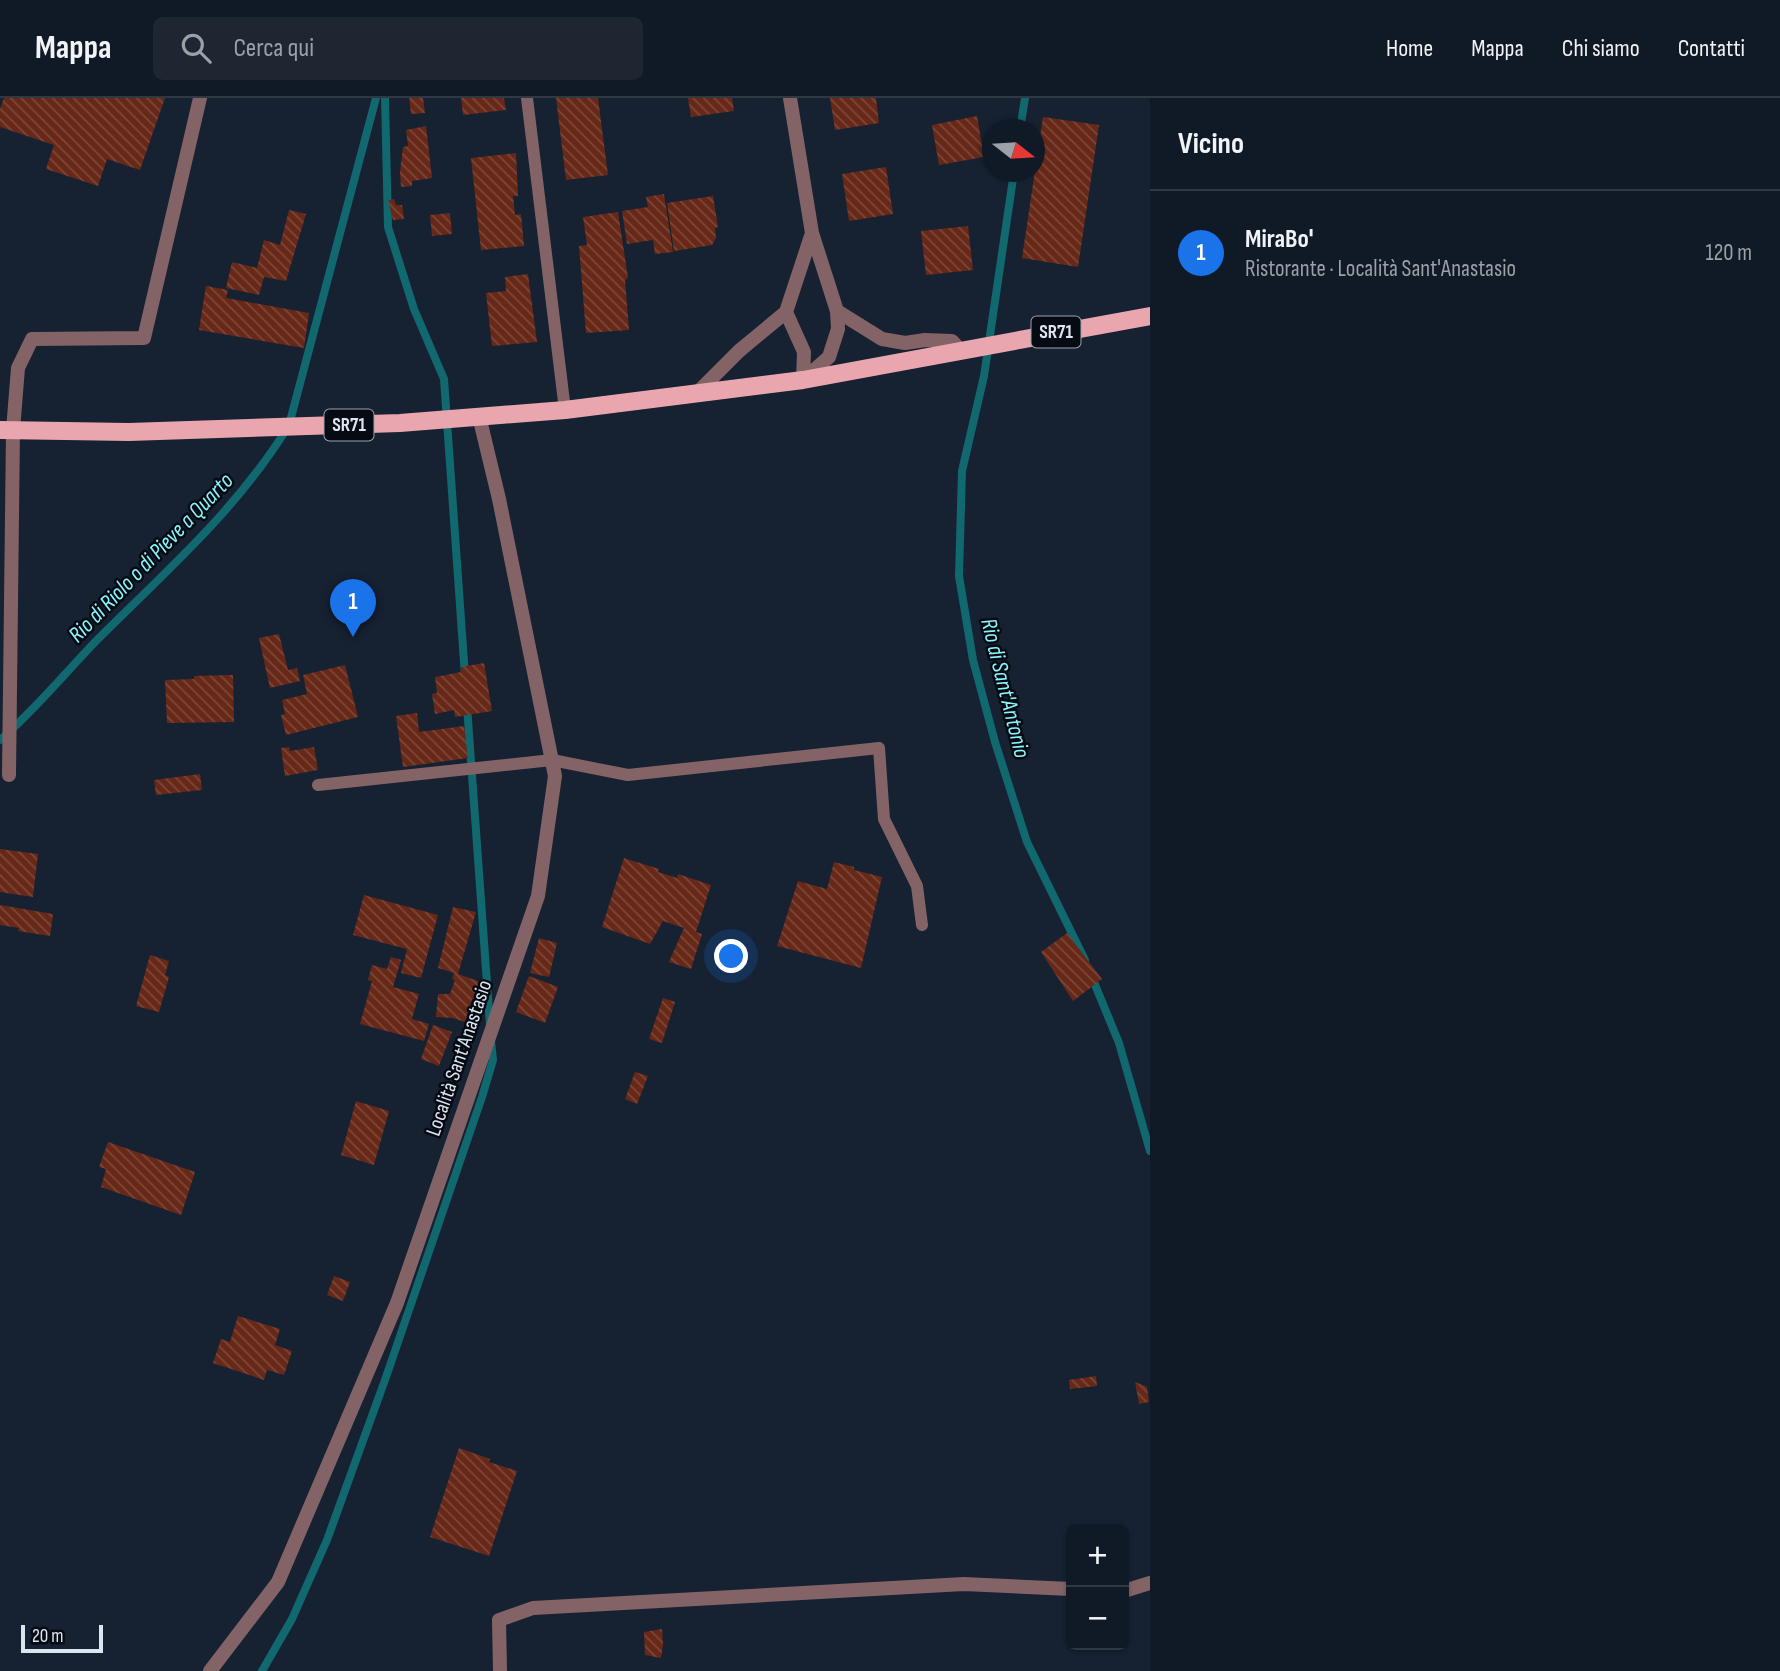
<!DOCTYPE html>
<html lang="it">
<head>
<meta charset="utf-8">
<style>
	:root { --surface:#101926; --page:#1e2632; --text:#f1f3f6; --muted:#9ca0a7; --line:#303843; --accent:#1a73e8 }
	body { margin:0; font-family:"Sofia Sans Condensed",sans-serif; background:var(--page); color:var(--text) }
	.controls { position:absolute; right:21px; bottom:21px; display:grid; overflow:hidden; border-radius:10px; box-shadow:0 2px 5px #0004 }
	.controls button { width:63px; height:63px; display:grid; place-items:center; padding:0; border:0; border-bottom:2px solid var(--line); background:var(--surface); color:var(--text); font:35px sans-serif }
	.compass { position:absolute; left:982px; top:21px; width:63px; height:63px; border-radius:50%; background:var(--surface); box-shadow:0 2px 5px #0004; rotate:107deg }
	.scale { position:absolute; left:21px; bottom:18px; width:82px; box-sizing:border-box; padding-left:7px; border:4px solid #dde5f1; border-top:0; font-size:19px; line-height:24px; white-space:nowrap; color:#dde5f1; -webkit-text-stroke:5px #060a12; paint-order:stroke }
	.you { position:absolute; left:732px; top:859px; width:24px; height:24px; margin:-18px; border:5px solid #fff; border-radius:50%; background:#1a73e8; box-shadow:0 0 0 10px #1a73e833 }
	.badge { display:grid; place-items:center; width:46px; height:46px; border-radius:50%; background:var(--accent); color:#fff; font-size:23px; font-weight:700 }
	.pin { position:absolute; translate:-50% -58px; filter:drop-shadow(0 2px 4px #0008) }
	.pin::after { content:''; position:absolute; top:37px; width:24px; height:21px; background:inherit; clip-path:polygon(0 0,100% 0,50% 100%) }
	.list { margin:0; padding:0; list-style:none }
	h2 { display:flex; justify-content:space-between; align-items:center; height:91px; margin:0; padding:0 28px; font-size:30px }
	h2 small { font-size:23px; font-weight:400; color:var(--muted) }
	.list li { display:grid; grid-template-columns:46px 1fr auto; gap:21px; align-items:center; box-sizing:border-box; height:126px; padding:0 28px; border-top:2px solid var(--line) }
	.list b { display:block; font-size:26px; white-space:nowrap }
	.list p { margin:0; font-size:23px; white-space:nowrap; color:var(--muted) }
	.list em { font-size:23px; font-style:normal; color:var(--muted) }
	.icon { flex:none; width:38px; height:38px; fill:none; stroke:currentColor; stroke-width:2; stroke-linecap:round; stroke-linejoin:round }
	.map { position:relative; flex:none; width:1150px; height:1573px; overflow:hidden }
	header { display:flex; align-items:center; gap:42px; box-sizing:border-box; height:98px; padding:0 35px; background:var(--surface); border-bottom:2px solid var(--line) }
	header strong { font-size:33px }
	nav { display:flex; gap:38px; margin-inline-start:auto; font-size:24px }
	.search { width:490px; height:63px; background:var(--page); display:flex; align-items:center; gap:18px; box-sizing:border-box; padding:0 24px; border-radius:10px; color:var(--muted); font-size:26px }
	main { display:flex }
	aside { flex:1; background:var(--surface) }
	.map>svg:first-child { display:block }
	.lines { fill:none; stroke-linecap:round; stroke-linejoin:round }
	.stream { stroke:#11686e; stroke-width:8 }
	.building { fill:url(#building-back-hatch) }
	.lane { stroke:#846367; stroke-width:12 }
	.street { stroke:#846367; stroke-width:14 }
	.primary { stroke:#e9a6ae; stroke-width:18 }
	.labels { text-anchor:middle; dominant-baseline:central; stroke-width:5; stroke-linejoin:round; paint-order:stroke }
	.shield { fill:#060a12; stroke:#9ca3ae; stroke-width:2 }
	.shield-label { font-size:19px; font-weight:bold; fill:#dde5f1 }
	.street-label { font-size:21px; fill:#dde5f1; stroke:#060a12 }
	.water-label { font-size:23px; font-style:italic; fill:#8af5fd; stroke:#060a12 }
</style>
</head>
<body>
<header>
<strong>Mappa</strong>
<div class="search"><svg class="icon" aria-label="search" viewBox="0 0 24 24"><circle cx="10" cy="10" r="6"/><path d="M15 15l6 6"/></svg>Cerca qui</div>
<nav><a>Home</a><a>Mappa</a><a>Chi siamo</a><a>Contatti</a></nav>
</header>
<main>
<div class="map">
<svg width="1150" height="1573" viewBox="0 0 1150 1573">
	<defs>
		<pattern id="building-back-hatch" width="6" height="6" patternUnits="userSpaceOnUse" patternTransform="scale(1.75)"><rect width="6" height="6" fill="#672817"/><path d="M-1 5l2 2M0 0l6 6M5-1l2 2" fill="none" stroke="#7c4739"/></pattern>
	</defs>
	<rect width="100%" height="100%" fill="#162132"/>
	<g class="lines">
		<path class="stream" d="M385,0L388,129L414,211L444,281L465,578
			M1020,32L1025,0
			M1014,74L984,278L962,373L959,478L973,562L995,644L1027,744L1085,862
			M467,608L490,927
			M0,642C35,612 65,575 97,542C165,474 238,411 289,327L376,0
			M1091,877L1119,945L1150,1053
			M262,1573L292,1521L327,1442L385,1282L482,999L493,962L491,943"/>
	</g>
	<path class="building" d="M4,0H165L140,72L107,61L98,88L46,71L54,47L0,29V11Z
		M409,0H423L425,15L411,16Z
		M461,0H504L506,12L463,17Z
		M556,0H598L608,77L566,82Z
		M688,0H732L734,13L691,19Z
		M830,0H876L879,25L835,32Z
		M977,18L984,59L939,67L932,27Z
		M1043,19L1099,27L1078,169L1022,160Z
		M426,28L432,80L412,83V88L401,89L400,74L403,49L408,48L406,32Z
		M516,55L518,98H513L515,117L521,116L524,148L481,152L471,60Z
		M886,69L893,116L849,123L842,76Z
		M664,96L673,154L655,156L653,142L627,146L622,113L648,109L646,99Z
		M713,98L718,129L715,130L716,140L712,147L674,153L667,105Z
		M394,101L396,107H402L404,121L393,122L388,103Z
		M289,112L306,116L286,183L264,179L259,197L226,190L232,164L257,170L264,142L280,147Z
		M618,114L628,180L625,182L629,232L586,235L579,148L587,147L583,119Z
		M450,115L452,136L432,138L430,117Z
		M968,128L973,172L926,177L921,133Z
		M528,176L537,244L492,248L486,195L506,193L505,179Z
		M206,188L228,192L226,200L309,215L304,250L199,232Z
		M279,536L288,572L297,570L300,583L270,590L259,540Z
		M484,565L492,613L455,619L454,612L435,616L432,596L437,595L435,579L461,574V569Z
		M345,567L358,619L286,637L281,617L285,616L282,602L307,596L303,577Z
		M233,577L234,624L167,625L165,582L194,581V578Z
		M417,615L419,634L464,628L468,660L403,669L396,618Z
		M289,649L290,653L314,649L318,672L285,678L281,650Z
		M200,676L202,692L156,697L154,682Z
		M0,751L38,756L33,799L0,794Z
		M624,760L659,771L658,774L677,780L678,776L711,787L696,834L702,836L691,871L669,864L684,830L663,823L650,846L602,829Z
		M834,764L854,769V772L882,779L861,870L777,848L798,783L827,791Z
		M364,797L438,817L421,880L401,875L407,851L353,837Z
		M0,807L53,816L50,838L18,833L19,830L0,827Z
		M453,809L476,814L458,876L489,887L484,904L472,901L465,924L453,920L436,919L438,896H450L455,882L452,881L454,875L438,870Z
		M1067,835L1102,881L1073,903L1041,854Z
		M539,840L557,845L549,879L530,875Z
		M721,848L742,854L740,864L719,858Z
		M150,857L169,863L165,877L169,879L159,914L136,908Z
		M391,859L401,862L393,889L419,896L412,921L429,926L424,943L360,926L372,883L368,882L372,867L387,871Z
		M529,878L558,889L545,925L516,914Z
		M663,900L675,904L662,945L649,941Z
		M433,927L452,934L439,968L421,961Z
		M635,974L648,978L637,1006L625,1001Z
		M356,1003L389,1013L374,1067L341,1057Z
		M108,1044L195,1074L181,1117L101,1089L106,1071L99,1069Z
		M334,1178L350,1184L343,1203L327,1197Z
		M238,1218L280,1231L275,1247L292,1253L284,1277L267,1272L264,1282L213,1265L221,1241L230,1244Z
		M1096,1278L1097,1288L1070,1291L1069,1282Z
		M1135,1284L1147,1289L1149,1304L1139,1306Z
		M459,1350L490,1361L489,1364L517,1373L489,1458L430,1439Z
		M662,1531L663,1547L661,1560L645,1557L644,1534Z"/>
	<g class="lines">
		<path class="lane" d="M527,0L565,312
			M318,687L552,662L628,677L879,650L884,721L917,788L922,827"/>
		<path class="street" d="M790,0L812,135L837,213L838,231L829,259L803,282
			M837,213L882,241L905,245L925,242L952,243L962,254
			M786,214L804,254L803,282
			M696,296L739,253L786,214L812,135
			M9,677L13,332L18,270L32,241L144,240L200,0
			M1124,1493L1150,1485
			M210,1573L278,1484L397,1205L538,798L555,678L499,401L479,318
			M500,1573L499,1522L533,1510L964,1486L1071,1491"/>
		<path class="primary" d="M0,332L129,334L400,325L565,312L803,282L1150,218"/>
	</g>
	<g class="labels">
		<g class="shield">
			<rect x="1031.5" y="218.5" width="49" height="31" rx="5"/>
			<rect x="324.5" y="311.5" width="49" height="31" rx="5"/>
		</g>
		<g class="shield-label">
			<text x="1056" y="234">SR71</text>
			<text x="349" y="327">SR71</text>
		</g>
		<g class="street-label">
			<text transform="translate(459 960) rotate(-71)">Località Sant'Anastasio</text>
		</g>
		<g class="water-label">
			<text transform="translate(151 460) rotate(-46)">Rio di Riolo o di Pieve a Quarto</text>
			<text transform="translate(1005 590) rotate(76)">Rio di Sant'Antonio</text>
		</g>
	</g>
</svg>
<div class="controls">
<button>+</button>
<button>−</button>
</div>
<svg class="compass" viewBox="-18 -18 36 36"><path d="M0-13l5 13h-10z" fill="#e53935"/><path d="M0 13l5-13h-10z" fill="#9ca0a7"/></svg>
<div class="scale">20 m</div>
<div class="you"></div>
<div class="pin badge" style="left:353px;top:539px">1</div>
</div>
<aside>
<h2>Vicino<small></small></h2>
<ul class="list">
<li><span class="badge">1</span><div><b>MiraBo'</b><p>Ristorante · Località Sant'Anastasio</p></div><em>120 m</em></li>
</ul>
</aside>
</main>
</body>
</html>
